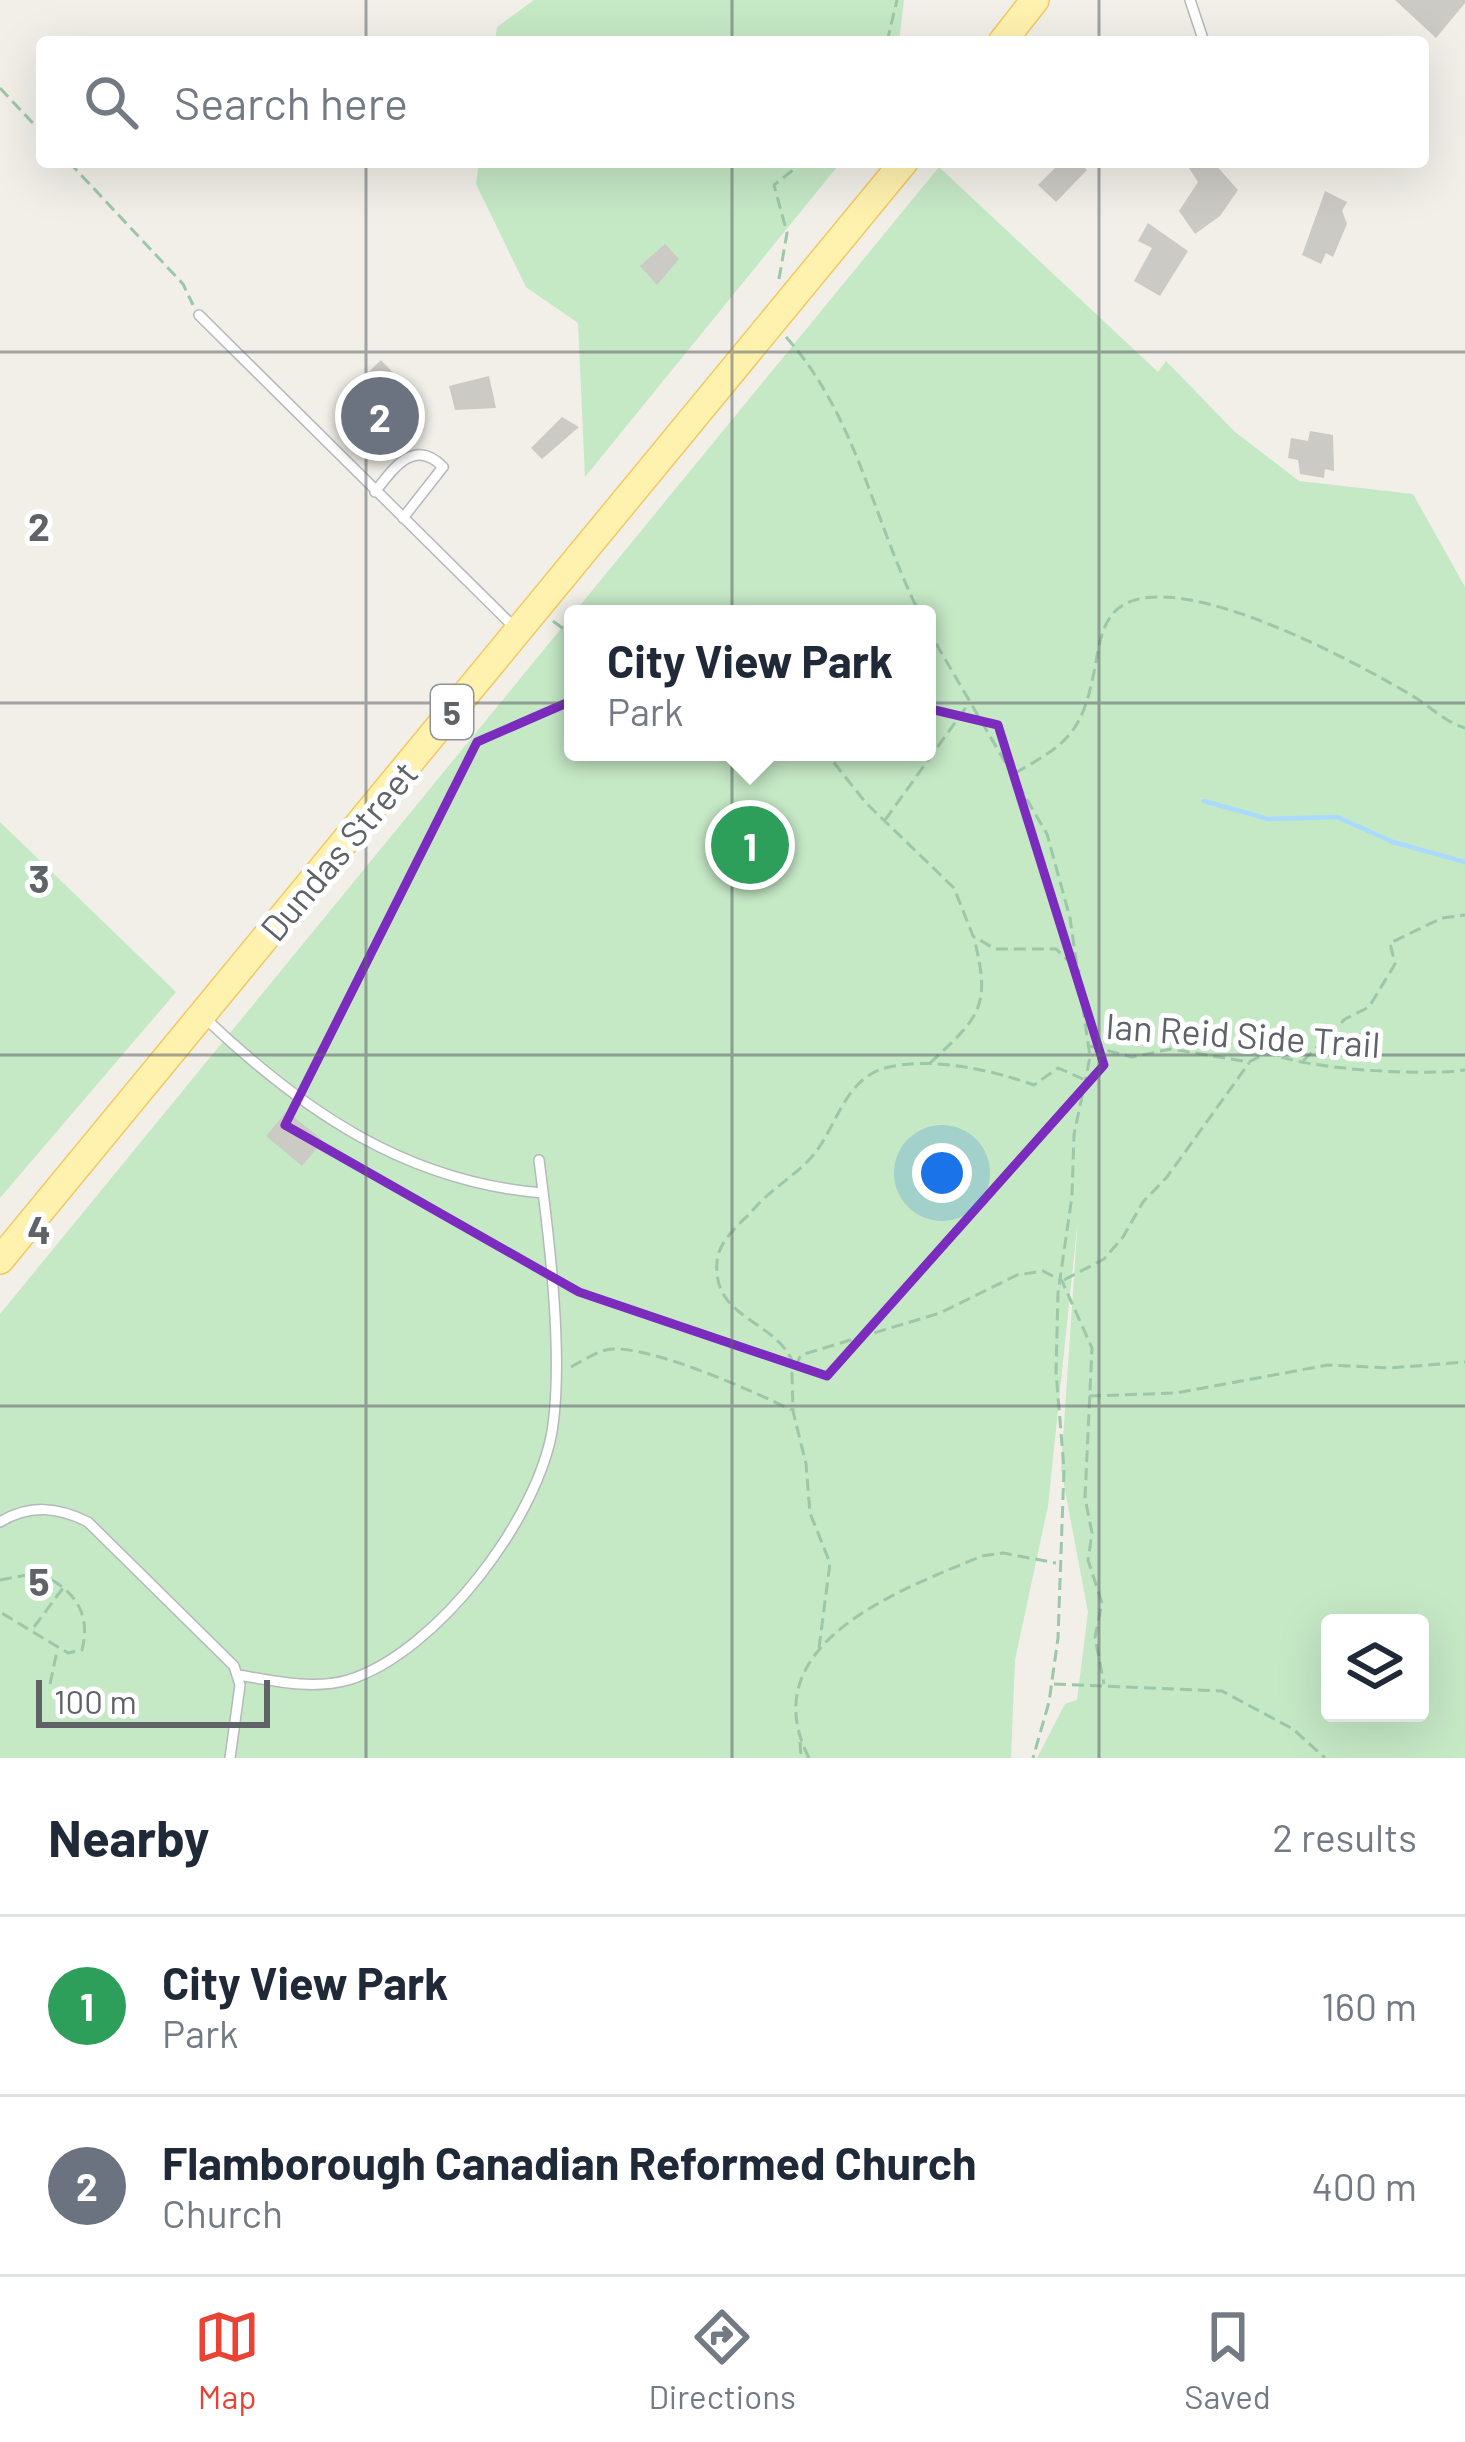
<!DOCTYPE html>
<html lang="en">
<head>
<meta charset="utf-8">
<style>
	:root { --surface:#fff; --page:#f2f2f3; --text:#1f2937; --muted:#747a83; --line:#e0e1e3; --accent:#ea4335 }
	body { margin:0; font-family:Barlow,sans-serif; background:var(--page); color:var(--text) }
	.controls { position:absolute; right:36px; bottom:36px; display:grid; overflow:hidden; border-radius:12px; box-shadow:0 12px 48px #0002 }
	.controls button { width:108px; height:108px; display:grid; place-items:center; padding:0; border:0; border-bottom:3px solid var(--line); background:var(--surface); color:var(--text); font:60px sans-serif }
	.scale { position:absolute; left:36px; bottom:30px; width:234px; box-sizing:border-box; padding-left:12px; border:6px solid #5f6368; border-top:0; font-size:33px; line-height:42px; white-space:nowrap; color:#5f6368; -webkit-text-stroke:9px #fff; paint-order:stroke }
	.you { position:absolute; left:942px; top:1173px; width:42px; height:42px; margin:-30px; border:9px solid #fff; border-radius:50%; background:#1a73e8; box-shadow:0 0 0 18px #1a73e833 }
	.badge { display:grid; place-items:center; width:78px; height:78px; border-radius:50%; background:var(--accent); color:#fff; font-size:39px; font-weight:700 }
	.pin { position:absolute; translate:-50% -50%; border:6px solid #fff; box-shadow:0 3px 12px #0006 }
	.popup { position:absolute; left:564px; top:605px; width:372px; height:156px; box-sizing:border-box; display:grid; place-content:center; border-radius:12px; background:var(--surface); filter:drop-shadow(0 3px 9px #0005); font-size:39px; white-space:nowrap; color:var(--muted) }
	.popup b { font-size:45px; color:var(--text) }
	.popup::after { content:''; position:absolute; left:50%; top:100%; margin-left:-24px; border:24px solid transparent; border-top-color:var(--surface) }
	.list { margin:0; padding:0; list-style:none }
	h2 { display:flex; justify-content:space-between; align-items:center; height:156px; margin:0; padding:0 48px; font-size:51px }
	h2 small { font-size:39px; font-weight:400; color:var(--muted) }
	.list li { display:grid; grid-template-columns:78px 1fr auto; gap:36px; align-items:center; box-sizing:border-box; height:180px; padding:0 48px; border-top:3px solid var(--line) }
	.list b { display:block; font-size:45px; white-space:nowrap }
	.list p { margin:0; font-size:39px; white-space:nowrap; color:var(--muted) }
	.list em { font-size:39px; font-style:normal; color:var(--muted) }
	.icon { flex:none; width:66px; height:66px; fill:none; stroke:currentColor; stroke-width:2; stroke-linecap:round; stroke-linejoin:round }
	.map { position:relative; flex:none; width:1465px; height:1758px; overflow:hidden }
	.search { position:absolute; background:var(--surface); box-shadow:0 12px 48px #0002; left:36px; right:36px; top:36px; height:132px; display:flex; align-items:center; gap:30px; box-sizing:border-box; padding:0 42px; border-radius:12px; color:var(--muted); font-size:45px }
	.sheet { height:516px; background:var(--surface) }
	nav { display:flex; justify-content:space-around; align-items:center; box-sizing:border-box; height:168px; border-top:3px solid var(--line); background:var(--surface); font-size:33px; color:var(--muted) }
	nav a { display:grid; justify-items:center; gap:6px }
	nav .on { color:var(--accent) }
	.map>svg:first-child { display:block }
	.green { fill:#c5e8c5; fill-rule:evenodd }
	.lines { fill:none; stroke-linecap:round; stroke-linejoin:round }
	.stream { stroke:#aadaff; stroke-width:4.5 }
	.building { fill:#cccac5 }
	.lane-casing { stroke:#b5b8bc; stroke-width:12 }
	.primary-casing { stroke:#f2c960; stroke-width:30 }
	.path { stroke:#9cc7a9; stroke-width:3; stroke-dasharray:12 6; stroke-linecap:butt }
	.lane { stroke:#fff; stroke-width:9 }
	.primary { stroke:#fff2af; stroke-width:27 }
	.marked { fill:none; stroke:#7b2cbf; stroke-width:9; stroke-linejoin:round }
	.grid { fill:none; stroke:#5f6368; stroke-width:3; stroke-opacity:0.55 }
	.labels { text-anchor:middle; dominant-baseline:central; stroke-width:10; stroke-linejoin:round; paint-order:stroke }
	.shield { fill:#fff; stroke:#8f9295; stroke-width:3 }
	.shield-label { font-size:33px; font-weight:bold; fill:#5f6368 }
	.street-label { font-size:36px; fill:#5f6368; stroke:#fff }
	.grid-label { font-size:39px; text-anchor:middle; font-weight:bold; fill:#5f6368; stroke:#fff; stroke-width:10; stroke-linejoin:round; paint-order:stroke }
</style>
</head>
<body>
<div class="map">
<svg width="1465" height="1758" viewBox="0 0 1465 1758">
	<rect width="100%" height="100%" fill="#f1efe8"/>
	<path class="green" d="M534,0H904L899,42H495L497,27Z
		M479,162H841L585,477L578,323L526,287L476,184Z
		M939,167L1158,372L1166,361L1235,432L1299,481L1413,494L1465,587V1758H1037L1065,1704L1077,1700L1088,1612L1061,1469L1078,1218L1048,1506L1015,1660L1011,1758H0V1314L573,614V752H927V614H573ZM1330,1623H1420V1713H1330Z
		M0,822L176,992L0,1198Z"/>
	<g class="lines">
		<path class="stream" d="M1204,801L1268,819L1337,817L1393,842L1465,862"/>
	</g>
	<path class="building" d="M1395,0H1465V3L1436,38Z
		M1061,162H1078L1087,170L1056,202L1038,185Z
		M1198,162H1213L1238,190L1220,216L1195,234L1179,211L1198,182L1189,168Z
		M1325,191L1347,202L1342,211L1347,224L1333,257L1326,253L1321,264L1302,255Z
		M1148,223L1188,251L1160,296L1134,281L1152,248L1138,241Z
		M665,244L679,259L657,285L640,266Z
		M381,360L399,379L384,393L421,430L393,457L339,401Z
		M489,376L496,408L455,410L449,386Z
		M562,417L579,427L542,459L531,448Z
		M1310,431L1333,435L1334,471L1325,469L1324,478L1300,474L1298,460L1288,458L1291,438L1308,441Z
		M287,1111L323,1141L302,1166L266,1136Z"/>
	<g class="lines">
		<defs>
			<path id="lane" d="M1190,0L1204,42
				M199,315L515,628
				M375,492C393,469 414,437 443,467L403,518
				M206,1019C303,1111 406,1182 543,1193
				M0,1522C30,1504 58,1507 88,1522L234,1666L240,1685L230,1758
				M239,1675C274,1681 313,1690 348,1680C437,1653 541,1515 553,1425C563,1350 549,1236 539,1160"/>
			<path id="primary" d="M1002,42L1035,0
				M0,1260L904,162"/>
		</defs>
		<use href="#lane" class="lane-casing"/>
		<use href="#primary" class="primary-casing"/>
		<path class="path" d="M887,42L897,0
			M0,88L42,133
			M69,162L183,284L193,305
			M779,279L787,233L774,185L803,162
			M786,337C857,416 873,521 920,614
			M553,621L573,636
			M927,628L1047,834L1070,918L1090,1057L1074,1135L1072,1196L1058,1293L1056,1372L1064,1469L1058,1638L1049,1702L1033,1758
			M764,752L831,759L866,803L954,888L973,936L995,949H1056L1080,972
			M1015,773C1067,744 1082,733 1094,672C1098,654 1099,635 1109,619C1151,549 1361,665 1411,695C1430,706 1443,721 1465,728
			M885,820L967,706
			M1090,1046L1132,1057L1171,1049L1249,1062L1268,1052C1304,1070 1425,1076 1465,1070
			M1303,1061L1345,1019L1369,1007L1395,964L1390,943L1442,918L1465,915
			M930,1063C981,1016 991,1006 974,938
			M1064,1280L1104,1259L1123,1237L1143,1202L1167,1177L1249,1063
			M794,1365C777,1319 712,1320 717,1262C718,1241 740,1224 753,1210C769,1191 790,1179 808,1161C837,1132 842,1077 889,1067C935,1057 991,1070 1034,1085L1058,1068L1083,1079
			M571,1367C583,1361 599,1349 613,1349C653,1347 754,1391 791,1410
			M1089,1396L1176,1393L1328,1365L1390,1368L1465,1362
			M0,1580L37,1573C72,1587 92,1611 82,1650L68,1653L0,1612
			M34,1627L63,1588
			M819,1648L830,1563L810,1513L806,1464L793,1411L792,1373L801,1355L940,1313L1017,1275L1043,1271L1062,1281L1092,1348L1085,1498L1092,1533L1088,1560L1102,1603L1095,1637L1104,1684
			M50,1684L57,1651
			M1054,1684L1222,1691L1293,1729L1325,1758
			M800,1742L801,1758
			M809,1758C750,1643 903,1589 982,1556L1003,1553L1056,1563"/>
		<use href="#lane" class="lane"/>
		<use href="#primary" class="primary"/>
	</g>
	<path class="marked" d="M686,651L998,725L1104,1065L827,1376L579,1292L285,1125L477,742Z"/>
	<path class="grid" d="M366,0V42M732,0V42M1099,0V42M366,162V1758M732,162V1758M1099,162V1758M0,352H1465M0,703H1465M0,1055H1465M0,1406H1465"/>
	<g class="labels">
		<rect class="shield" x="431" y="685" width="42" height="54" rx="9"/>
		<g class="shield-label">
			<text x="452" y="712">5</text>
		</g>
		<g class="street-label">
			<text transform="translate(338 850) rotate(-50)">Dundas Street</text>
			<text transform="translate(1243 1034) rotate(4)">Ian Reid Side Trail</text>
		</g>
	</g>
	<g class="grid-label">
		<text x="39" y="541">2</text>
		<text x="39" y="893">3</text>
		<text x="39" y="1244">4</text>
		<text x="39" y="1596">5</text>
	</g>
</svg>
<div class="controls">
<button><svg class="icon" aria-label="layers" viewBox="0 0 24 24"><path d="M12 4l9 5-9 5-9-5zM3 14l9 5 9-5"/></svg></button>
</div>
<div class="scale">100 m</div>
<div class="you"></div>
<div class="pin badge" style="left:750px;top:845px;background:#2e9e5b">1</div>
<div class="popup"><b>City View Park</b>Park</div>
<div class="pin badge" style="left:380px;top:416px;background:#6b7280">2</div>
<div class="search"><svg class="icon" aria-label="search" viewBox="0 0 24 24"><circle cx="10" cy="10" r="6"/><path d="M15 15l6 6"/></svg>Search here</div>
</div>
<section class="sheet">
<h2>Nearby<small>2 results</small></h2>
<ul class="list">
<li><span class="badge" style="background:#2e9e5b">1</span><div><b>City View Park</b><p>Park</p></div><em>160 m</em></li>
<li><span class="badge" style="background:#6b7280">2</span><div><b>Flamborough Canadian Reformed Church</b><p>Church</p></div><em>400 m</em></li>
</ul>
</section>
<nav>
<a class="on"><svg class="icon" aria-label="map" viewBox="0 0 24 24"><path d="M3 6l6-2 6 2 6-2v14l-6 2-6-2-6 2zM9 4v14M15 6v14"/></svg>Map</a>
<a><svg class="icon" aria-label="directions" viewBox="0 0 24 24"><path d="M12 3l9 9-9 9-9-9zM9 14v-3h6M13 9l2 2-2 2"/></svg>Directions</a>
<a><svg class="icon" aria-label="saved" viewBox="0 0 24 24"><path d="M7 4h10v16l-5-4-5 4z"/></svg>Saved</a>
</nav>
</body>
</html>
